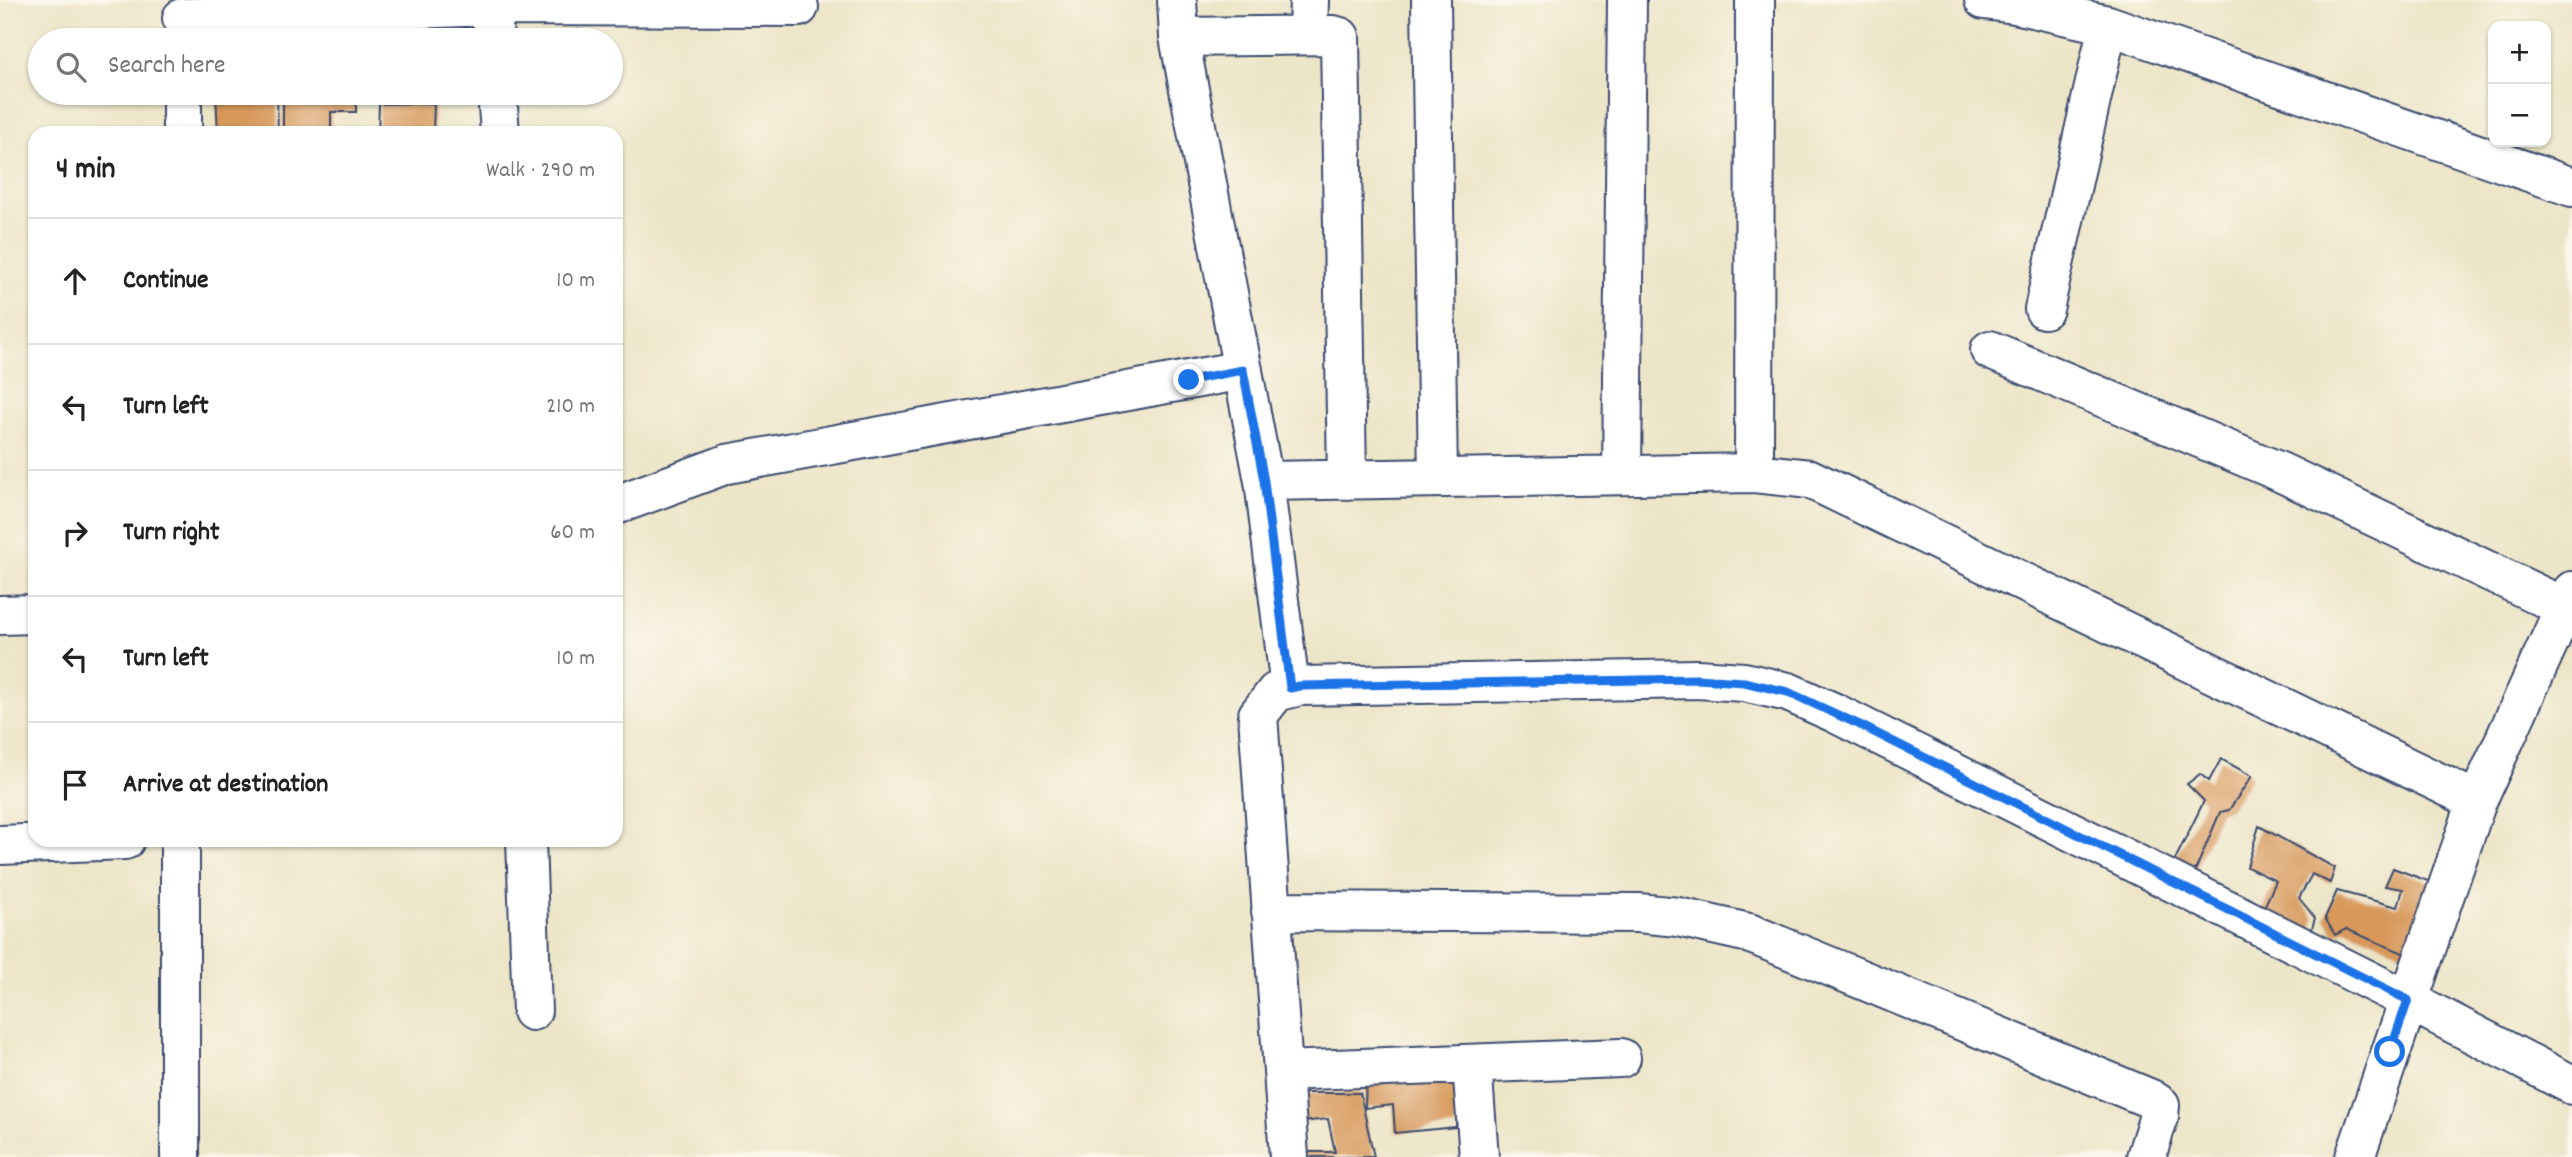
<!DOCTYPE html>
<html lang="en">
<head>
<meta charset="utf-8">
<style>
	:root { --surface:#fff; --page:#f6f6f6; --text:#222; --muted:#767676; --line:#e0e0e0 }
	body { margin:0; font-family:Dekko,sans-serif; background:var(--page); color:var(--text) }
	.controls { position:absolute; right:21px; top:21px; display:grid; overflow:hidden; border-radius:14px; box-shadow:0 2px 5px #0004 }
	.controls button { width:63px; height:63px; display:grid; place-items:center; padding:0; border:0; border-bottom:2px solid var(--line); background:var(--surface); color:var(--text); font:35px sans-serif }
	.stop { position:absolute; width:21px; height:21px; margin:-16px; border:5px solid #1a73e8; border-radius:50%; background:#fff }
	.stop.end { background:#1a73e8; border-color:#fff; box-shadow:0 2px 7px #0008 }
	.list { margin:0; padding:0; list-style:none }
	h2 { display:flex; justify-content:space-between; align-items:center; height:91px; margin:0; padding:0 28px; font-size:30px }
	h2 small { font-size:23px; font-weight:400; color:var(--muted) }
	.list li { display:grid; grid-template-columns:46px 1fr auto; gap:21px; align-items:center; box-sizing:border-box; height:126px; padding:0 28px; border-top:2px solid var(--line) }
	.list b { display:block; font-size:26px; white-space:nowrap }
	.list em { font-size:23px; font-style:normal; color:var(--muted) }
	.icon { flex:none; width:38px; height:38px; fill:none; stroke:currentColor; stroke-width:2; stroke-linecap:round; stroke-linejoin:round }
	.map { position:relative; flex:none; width:2572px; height:1157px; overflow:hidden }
	.search { position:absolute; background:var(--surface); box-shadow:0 2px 5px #0004; left:28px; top:28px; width:595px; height:77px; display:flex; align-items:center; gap:18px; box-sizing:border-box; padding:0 24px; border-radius:38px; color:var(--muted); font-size:26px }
	.panel { position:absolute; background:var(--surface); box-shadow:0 2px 5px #0004; left:28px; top:126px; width:595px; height:721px; border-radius:21px }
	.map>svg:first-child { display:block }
	.building { fill:#d7985a }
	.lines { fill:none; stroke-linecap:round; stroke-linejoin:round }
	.minor-casing { stroke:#3a4a6e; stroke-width:42 }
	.minor { stroke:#fff; stroke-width:38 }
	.route { stroke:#1a73e8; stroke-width:9 }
</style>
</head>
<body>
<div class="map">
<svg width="2572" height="1157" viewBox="0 0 2572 1157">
	<rect width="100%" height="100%" fill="#fbf7ec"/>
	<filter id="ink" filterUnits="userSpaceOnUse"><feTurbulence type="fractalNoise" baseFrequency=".0143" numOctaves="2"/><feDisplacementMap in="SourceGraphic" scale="14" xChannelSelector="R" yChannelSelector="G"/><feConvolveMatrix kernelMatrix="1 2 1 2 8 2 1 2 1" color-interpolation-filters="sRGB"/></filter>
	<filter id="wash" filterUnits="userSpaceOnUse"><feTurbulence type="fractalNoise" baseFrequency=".00686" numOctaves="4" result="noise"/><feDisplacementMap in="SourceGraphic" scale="28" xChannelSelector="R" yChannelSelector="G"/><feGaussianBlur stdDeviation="1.57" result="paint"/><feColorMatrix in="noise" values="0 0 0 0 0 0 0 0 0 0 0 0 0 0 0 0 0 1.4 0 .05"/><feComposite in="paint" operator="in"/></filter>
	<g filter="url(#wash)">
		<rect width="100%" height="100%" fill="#ede5c7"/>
		<g id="blocks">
			<path class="building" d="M216,93H277L278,133H218Z
				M283,93H356V112H331V133H283Z
				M434,103L433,133H378L379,104Z
				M2221,759L2252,776L2229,810L2220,812L2190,883L2170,870L2204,801L2187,784L2200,774L2209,781Z
				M2259,826L2335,868L2330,883L2312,874L2299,898L2315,918L2309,938L2262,912L2276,881L2247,867Z
				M2393,868L2428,881L2433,889L2410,956L2346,929L2335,935L2325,918L2337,891L2398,907L2403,889L2385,886Z
				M1458,1075L1456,1127L1395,1133L1393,1105L1365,1108L1366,1077Z
				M1300,1093H1360L1374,1157H1303L1302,1152H1335L1328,1119L1301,1122Z"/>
		</g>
	</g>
	<g filter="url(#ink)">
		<use href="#blocks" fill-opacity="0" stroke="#3a4a6e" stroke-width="2"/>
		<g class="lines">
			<defs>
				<path id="minor" d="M491,0L494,40
					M1177,0L1179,37L1264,481L1290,688
					M1431,0L1438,478
					M1984,0L2015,4L2108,25L2572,187
					M182,18L491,6L799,7
					M1308,35L1309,0
					M1179,37L1333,35L1340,37L1347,480
					M497,93L500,133
					M182,133V93
					M2044,309L2108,25
					M1990,350L2278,471L2564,607
					M1754,473L1755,0
					M1622,475L1627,0
					M1264,481L1754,473L1810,479L2477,801
					M616,505L727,464L1243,370
					M0,615L35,614
					M526,840L532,1011
					M0,845L125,840
					M1271,911L1638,913L1678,917L1749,933L2151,1099L2160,1105L2159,1116L2146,1157
					M1472,1064L1479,1157
					M1283,1071L1621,1058
					M180,1157V840
					M1289,1157L1258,715L1276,692L1300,686L1697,679L1744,682L1788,692L1835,713L2408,1000L2572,1085
					M2355,1157L2477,801L2572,591"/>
			</defs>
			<use href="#minor" class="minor-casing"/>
			<use href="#minor" class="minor"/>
		</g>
	</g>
	<g class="lines" filter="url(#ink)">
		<path class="route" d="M1189,380L1243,370L1264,481L1290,688L1300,686L1697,679L1744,682L1788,692L1860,725L2408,1000L2390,1052"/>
	</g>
</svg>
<div class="controls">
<button>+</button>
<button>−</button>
</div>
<div class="stop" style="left:2390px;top:1052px"></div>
<div class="stop end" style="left:1189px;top:380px"></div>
<div class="search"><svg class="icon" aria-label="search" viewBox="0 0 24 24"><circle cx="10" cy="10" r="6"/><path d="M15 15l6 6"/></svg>Search here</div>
<section class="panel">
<h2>4 min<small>Walk · 290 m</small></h2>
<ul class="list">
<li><svg class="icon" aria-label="ahead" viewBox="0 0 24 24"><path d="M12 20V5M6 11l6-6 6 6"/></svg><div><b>Continue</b></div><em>10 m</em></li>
<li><svg class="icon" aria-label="left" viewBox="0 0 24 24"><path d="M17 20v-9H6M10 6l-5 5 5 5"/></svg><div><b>Turn left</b></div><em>210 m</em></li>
<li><svg class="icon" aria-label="right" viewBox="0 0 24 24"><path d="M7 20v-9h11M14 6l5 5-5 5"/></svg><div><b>Turn right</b></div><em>60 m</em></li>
<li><svg class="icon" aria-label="left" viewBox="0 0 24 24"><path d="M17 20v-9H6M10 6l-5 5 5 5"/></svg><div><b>Turn left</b></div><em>10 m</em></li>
<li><svg class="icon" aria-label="arrive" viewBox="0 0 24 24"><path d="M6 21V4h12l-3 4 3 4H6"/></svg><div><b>Arrive at destination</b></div></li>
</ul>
</section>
</div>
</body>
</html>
